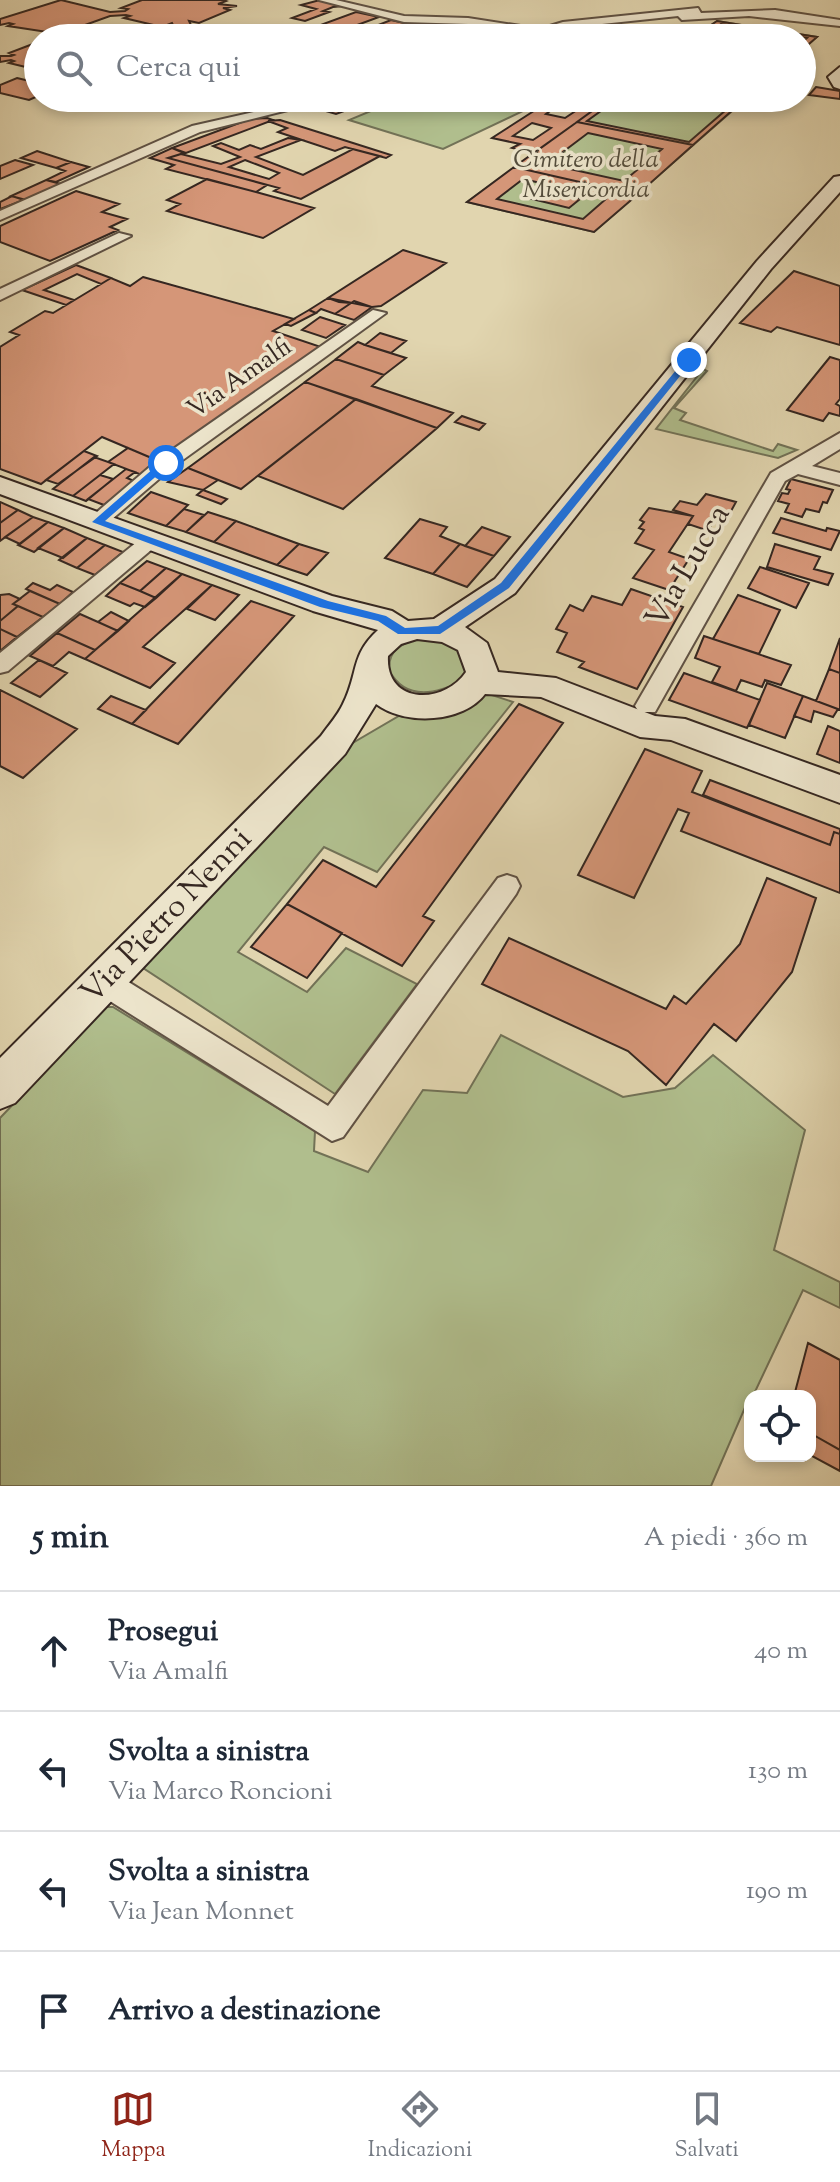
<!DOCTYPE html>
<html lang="it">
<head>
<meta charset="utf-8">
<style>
	:root { --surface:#fff; --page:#f6f6f7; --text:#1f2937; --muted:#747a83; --line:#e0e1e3; --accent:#8f2418 }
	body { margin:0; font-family:"Sorts Mill Goudy",serif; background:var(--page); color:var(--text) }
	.controls { position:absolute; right:24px; bottom:24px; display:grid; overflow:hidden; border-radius:16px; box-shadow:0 4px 12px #0003 }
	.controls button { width:72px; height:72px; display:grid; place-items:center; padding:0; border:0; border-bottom:2px solid var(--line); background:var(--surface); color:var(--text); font:40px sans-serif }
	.stop { position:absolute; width:24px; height:24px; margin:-18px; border:6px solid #1a73e8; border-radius:50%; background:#fff }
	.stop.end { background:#1a73e8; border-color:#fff; box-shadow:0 2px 8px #0008 }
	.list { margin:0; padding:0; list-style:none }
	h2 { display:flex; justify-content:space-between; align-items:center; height:104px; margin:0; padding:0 32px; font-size:34px }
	h2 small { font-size:26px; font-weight:400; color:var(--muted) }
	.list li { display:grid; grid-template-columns:52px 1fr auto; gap:24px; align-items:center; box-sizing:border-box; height:120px; padding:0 32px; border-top:2px solid var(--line) }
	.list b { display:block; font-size:30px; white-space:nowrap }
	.list p { margin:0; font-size:26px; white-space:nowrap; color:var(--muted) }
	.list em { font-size:26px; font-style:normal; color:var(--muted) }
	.icon { flex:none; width:44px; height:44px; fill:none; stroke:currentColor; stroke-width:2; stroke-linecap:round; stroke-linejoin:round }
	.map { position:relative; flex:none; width:840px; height:1486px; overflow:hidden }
	.search { position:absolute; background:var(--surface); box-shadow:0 4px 12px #0003; left:24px; right:24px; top:24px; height:88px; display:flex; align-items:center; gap:20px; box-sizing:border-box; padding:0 28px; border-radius:44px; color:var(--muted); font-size:30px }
	.sheet { height:584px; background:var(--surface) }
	nav { display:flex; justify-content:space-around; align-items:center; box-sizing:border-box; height:112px; border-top:2px solid var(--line); background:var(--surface); font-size:22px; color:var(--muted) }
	nav a { display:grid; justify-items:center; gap:4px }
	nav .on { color:var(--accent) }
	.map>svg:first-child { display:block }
	.green { fill:#b0be8d; stroke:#727257; stroke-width:2 }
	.building { fill:#d59678; stroke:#352721; stroke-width:2; fill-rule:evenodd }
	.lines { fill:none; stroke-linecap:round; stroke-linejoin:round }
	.street-casing { stroke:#605244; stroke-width:4 }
	.secondary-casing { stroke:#352721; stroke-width:4 }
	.street { fill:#ece4cb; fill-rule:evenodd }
	.secondary { fill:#ece4cb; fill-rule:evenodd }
	.route { fill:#1a73e8 }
	.labels { text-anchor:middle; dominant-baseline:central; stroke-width:7; stroke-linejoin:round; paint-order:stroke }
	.far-park-label { font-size:26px; font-style:italic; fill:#544d3c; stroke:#ece4cb }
	.far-street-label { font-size:26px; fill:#352721; stroke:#ece4cb }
	.street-label { font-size:32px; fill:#352721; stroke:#ece4cb }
</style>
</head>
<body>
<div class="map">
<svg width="840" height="1486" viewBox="0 0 840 1486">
	<rect width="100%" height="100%" fill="#e1d5af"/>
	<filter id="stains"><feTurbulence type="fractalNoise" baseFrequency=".0025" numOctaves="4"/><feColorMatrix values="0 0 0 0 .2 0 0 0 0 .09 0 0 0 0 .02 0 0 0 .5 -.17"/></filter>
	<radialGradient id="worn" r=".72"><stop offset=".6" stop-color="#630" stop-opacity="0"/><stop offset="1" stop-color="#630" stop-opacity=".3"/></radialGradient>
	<path class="green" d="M717,21L817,37L802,50V38H692Z
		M402,98H550L443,149L349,120Z
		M610,98H747L594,232L467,202Z
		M703,369L707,371L674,408L686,413L680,420L773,451L778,444L797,450L778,458L656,429Z
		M421,637L442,638L470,658L465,680C439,693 406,703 389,670C388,648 404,643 421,637Z
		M483,692L513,702L377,872L324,847L238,952L307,992L346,948L417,984L335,1094L134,962L339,751L404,713Z
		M106,1007H113L315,1131L314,1151L368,1172L423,1090L467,1093L501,1035L623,1097L675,1088L713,1055L805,1130L774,1250L840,1282V1308L803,1290L753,1396H750L711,1486H0V1118Z"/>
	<path class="building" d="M61,0L110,12L125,11L128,9L121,8L142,0H223L226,1L218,4L237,6L223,8L230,10L199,23L189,21L191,25L187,27H174L172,23L162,27L124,18L130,16L126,15L110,16L68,31L85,38H52L48,36L54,33L8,26L13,24L9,23L0,25V19Z
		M320,0L343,6L333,7L323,11L329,12L305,21L292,18L316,9L301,5Z
		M356,12L379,17L349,28L363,31L391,20L409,24L375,38H331L304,31Z
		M717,21L766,29L817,37L802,50V42L807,38L721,24L701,38H692Z
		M483,24L523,31L515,35L499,32L491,38H481L477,37L485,32L471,30Z
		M38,42V70L9,63L14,61L11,60L0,62V56H11L14,55L9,53Z
		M17,78L38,83V96L29,100L0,93V85Z
		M816,87L840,91V99L809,95Z
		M554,98L602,104L534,153L512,148L520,144L492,138ZM563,102L583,106L565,118L546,114ZM532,123L551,128L533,140L513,136Z
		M610,98H619L587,121L689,142L727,109L670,98L735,108L693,145L577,122Z
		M682,98H719L742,102L735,108Z
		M349,101L353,102L344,109L347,110L336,114L312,107L327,104L338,107L331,104Z
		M267,118L273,120L186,153L172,148L250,119Z
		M280,120L353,143L391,155L386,158L345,147L335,151L278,132L287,128L268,121Z
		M577,122L693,145L637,195L514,167ZM588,133L662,149L624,181L547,164Z
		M288,138L301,140L256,157L303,175L353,149L380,156L301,199L274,191L279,188L168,158L181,154L221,164L240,157L213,146L221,143L239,150L250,145L261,149ZM245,160L279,173L269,179L229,167Z
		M172,148L184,153L168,158L267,185L256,192L166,169L174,165L150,158Z
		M37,151L71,162L56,168L21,158Z
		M15,160L33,165L0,179V166Z
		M71,162L89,167L56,182L46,180L65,171L56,168Z
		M514,167L637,195L594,232L467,202ZM523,179L607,198L583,219L497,199Z
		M207,179L256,192L314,208L263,238L167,211L180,204L167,200Z
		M46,180L61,184L26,200L11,196Z
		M539,190L580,199L569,208L528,198Z
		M76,191L119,204L102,212L127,219L110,227L118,230L50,261L0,242V226Z
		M12,196L24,200L0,209V202Z
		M403,250L446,263L381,306L372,307L328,298Z
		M76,265L111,278L101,284L77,274L44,290L74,300L66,305L22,290Z
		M794,271L840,286V345L777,327L771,332L740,323Z
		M143,277L294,319L273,331L321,347L161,462L102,437L41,484L0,469V347L19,335L10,332L45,311L53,313L111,278L130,286Z
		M328,298L339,302L351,303L335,314L321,309L316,313L309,310Z
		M354,301L372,307L354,320L335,314Z
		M309,310L316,313L291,326L285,324Z
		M320,317L345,325L326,338L302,330Z
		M380,333L406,341L391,353L365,345Z
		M358,342L365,345L406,358L384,375L336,359Z
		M830,357L840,360V399L836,404L840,406V416L829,413L823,421L787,410Z
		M336,359L384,375L372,386L453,413L437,428L305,382Z
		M305,382L356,399L241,489L188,468Z
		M356,399L437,428L343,509L258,476Z
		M462,416L485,424L479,430L455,422Z
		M128,448L161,462L142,475L108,462Z
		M84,451L97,456L58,484L46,480Z
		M94,457L114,464L73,496L53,489Z
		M188,468L218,480L203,490L168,482Z
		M126,469L135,472L127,478L134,481L104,505L88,499Z
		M100,475L113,479L86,501L73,496Z
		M791,479L833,490L827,503L823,502L819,512L806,509L802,517L785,512L789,504L778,501L782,493L788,494L790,490L786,489Z
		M203,490L227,499L221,504L197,495Z
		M151,492L188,505L166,526L128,513Z
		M706,494L736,502L725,522L713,521L709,531L688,524L693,516L673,510L680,501L697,505Z
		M0,502L18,510L0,523Z
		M649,508L693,516L669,552L689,559L669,590L633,578L654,550L635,543L644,530L639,528L644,522L640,520Z
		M184,509L204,515L186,532L166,526Z
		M18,510L33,517L0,541V523Z
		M208,512L236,521L214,542L186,532Z
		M33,517L48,522L20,544L5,537Z
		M781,518L826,531L827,528L840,531L831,550L773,533Z
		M420,519L447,527L440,536L460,544L433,574L385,558Z
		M236,521L299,544L277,565L214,542Z
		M48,522L64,528L34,552L18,545Z
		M482,527L510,537L494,556L465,546Z
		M64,528L87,538L63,558L38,548Z
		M87,538L105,545L77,568L59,560Z
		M299,544L328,553L307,575L277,565Z
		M460,544L494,556L467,587L433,574Z
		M775,544L820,557L814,569L833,574L828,585L767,567Z
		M105,545L123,552L95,575L77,568Z
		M147,561L166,568L140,591L120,583Z
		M760,567L809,583L796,608L748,588Z
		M166,568L182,574L156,598L140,591Z
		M182,574L212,585L143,647L175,663L150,688L85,659Z
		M33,583L50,590L57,585L73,592L60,604L26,589Z
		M120,583L140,591L156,598L145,607L134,603L130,606L106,596Z
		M212,585L239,595L215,620L187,609Z
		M631,589L683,607L637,689L579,667L584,662L557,652L567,633L556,629L570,605L583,611L592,596L622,605Z
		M30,591L60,604L43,617L13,604Z
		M9,594L20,599L13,604L18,606L0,621V595Z
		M738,595L780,610L759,654L713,639Z
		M251,601L294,616L178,744L132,724Z
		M18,606L43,617L17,637L0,629V621Z
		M111,612L129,621L118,631L98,622Z
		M80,614L98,622L118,631L95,650L57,633Z
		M0,629L17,637L0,651Z
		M57,633L95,650L85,659L69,652L53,666L30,656Z
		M704,636L791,665L781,685L765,680L762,687L741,680L736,691L712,682L720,667L695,658Z
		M840,638V673L829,669Z
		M39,660L67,673L40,697L11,683Z
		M829,669L840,673V710L816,701Z
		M684,673L760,700L747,728L669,700Z
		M767,683L803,696L785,738L749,725Z
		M0,690L77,729L23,778L0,766Z
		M111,696L146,710L132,724L98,709Z
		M803,696L838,709L833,717L814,711L811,722L794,716Z
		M519,704L563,723L423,916L434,921L402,966L287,904L323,860L376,887Z
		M828,726L840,731V763L817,754Z
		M645,749L702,771L692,792L830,845L834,832L840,834V893L681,831L689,813L678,809L634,898L578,875Z
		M710,780L840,829V834L834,832L830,845L703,795Z
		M767,878L816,898L792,972L736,1041L714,1024L666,1085L628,1051L482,984L509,938L666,1009L674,996L686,1004L740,944Z
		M287,904L342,933L307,978L251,947Z
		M808,1343L840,1360V1450L810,1433V1396H794Z
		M810,1433L840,1450V1471L810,1455Z"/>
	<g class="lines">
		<defs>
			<path id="street" d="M319,0H336L404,16L468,18L540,29L563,22L698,8L701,13L775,10L840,20V26L749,16L682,20L678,16L564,28L519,38L527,33L468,24L404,22Z
				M315,98H336L200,132L0,220V211L192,126Z
				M119,233L131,236L0,300V289Z
				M373,310L386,313L173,467L104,526H90L87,522L90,518L159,459Z
				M840,433V449L812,466L840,473V485L798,474L785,481L655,712H639L635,706L771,473Z
				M150,535L157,537L160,541L157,545L8,671L0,673V653L143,537Z
				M507,875L516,878L520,886L516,894L343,1137L332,1141L94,991L90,982L94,973L104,969L114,973L328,1106L498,878Z"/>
			<path id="secondary" d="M840,67V89L834,87L828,77Z
				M840,176V192L771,269L515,593L465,627L487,643L498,672L556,678L655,716L685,719L840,775V803L671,740L640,737L541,697L485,694C463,723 405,726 376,704L345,754L15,1103L0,1109V1058L321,736C328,726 338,715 343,704C359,672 350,656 378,630L313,611L0,494V477L332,596L392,611L408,621L434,619L495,579L757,261L834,177ZM417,639L442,642L458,650L466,672C444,705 385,705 388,656L401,644Z"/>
		</defs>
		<use href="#street" class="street-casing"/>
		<use href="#secondary" class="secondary-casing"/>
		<use href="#street" class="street"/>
		<use href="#secondary" class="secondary"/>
	</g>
	<path class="route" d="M686,358L693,360L509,588L440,634H398L378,621L320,607L92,522L162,461H169V465L105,521L328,601L386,616L405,628L438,626L501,583Z"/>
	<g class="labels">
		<g class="far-park-label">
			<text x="586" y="160">Cimitero della<tspan x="586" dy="30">Misericordia</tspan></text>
		</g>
		<g class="far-street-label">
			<text transform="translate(240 379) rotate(-35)">Via Amalfi</text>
		</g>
		<g class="street-label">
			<text transform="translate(689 567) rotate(-60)">Via Lucca</text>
			<text transform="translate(167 917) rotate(-46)">Via Pietro Nenni</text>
		</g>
	</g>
	<rect width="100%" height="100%" filter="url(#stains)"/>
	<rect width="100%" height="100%" fill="url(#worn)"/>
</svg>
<div class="controls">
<button><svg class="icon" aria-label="locate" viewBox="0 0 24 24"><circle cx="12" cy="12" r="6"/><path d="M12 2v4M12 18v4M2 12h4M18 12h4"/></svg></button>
</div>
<div class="stop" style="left:166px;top:463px"></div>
<div class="stop end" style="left:689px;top:360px"></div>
<div class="search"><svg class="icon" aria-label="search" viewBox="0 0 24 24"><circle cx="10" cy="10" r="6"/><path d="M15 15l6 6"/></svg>Cerca qui</div>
</div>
<section class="sheet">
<h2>5 min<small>A piedi · 360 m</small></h2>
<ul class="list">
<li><svg class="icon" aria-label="ahead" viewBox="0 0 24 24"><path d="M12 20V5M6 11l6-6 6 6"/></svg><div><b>Prosegui</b><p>Via Amalfi</p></div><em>40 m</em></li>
<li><svg class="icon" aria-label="left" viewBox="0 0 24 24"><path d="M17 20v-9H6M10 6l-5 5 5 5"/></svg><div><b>Svolta a sinistra</b><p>Via Marco Roncioni</p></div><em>130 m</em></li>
<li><svg class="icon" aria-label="left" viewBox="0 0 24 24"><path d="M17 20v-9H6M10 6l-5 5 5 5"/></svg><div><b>Svolta a sinistra</b><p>Via Jean Monnet</p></div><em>190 m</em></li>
<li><svg class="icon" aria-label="arrive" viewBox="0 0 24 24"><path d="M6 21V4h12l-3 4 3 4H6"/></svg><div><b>Arrivo a destinazione</b></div></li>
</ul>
</section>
<nav>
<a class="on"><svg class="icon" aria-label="map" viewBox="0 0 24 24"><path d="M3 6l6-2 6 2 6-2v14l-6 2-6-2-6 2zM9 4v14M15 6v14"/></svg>Mappa</a>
<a><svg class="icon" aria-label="directions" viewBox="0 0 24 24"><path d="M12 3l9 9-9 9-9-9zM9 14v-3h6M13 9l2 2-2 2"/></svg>Indicazioni</a>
<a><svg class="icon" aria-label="saved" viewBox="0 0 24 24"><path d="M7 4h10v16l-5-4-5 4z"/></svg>Salvati</a>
</nav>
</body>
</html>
